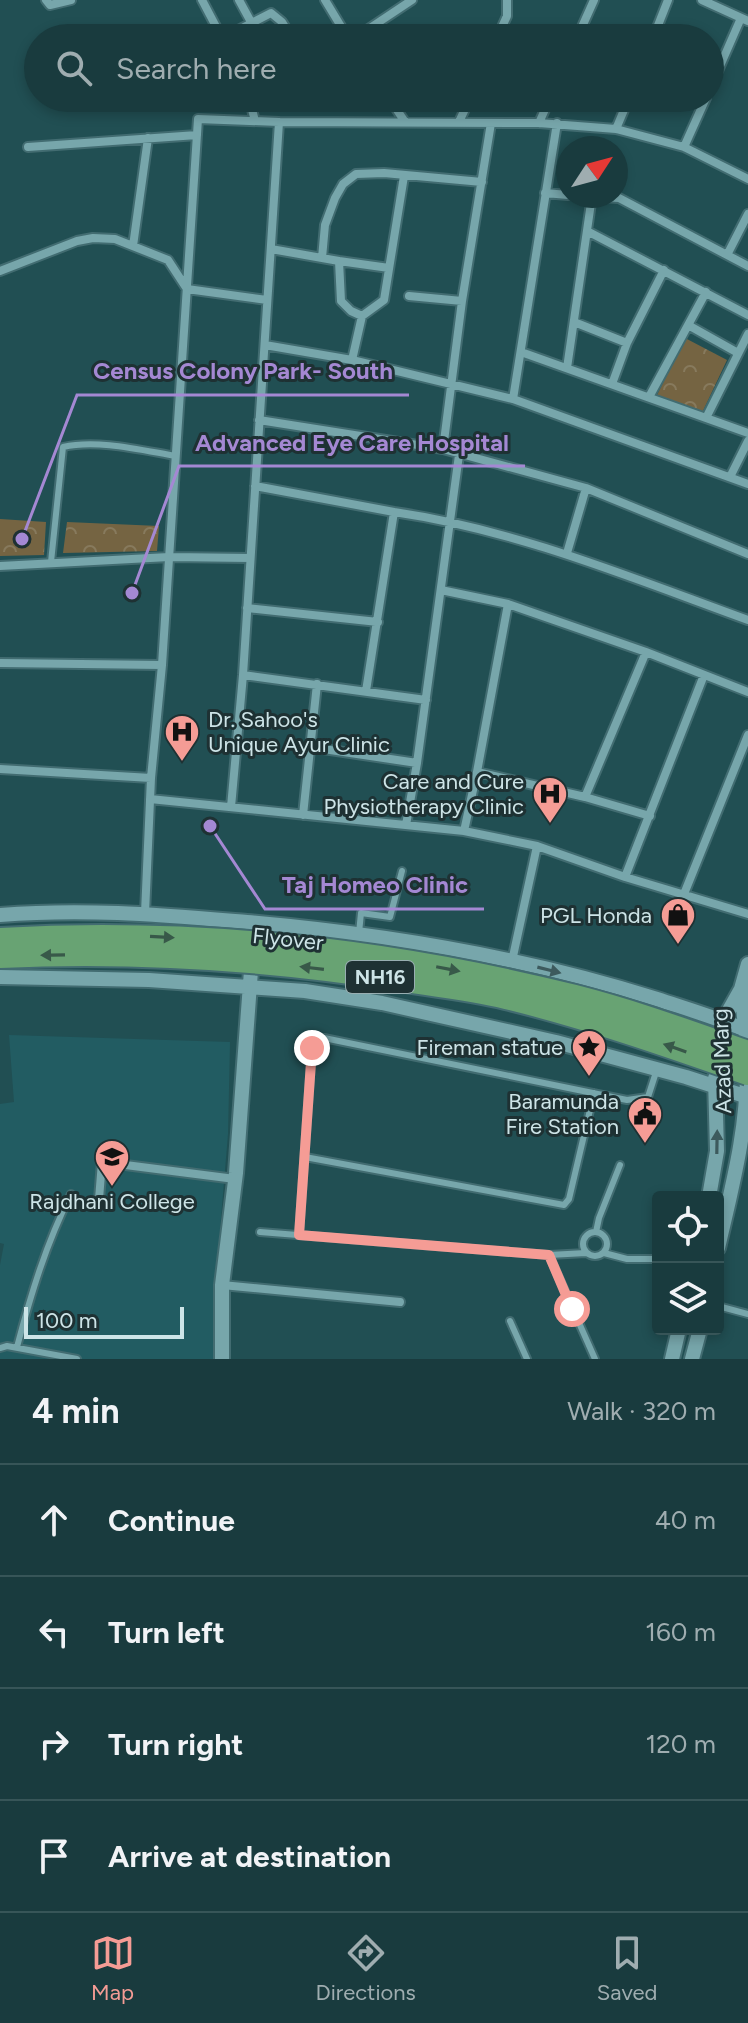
<!DOCTYPE html>
<html lang="en">
<head>
<meta charset="utf-8">
<style>
	:root { --surface:#193b3e; --page:#264649; --text:#f1f3f6; --muted:#9fadb0; --line:#375558; --accent:#f59c95 }
	body { margin:0; font-family:Figtree,sans-serif; background:var(--page); color:var(--text) }
	.controls { position:absolute; right:24px; bottom:24px; display:grid; overflow:hidden; border-radius:8px; box-shadow:0 4px 12px #0003 }
	.controls button { width:72px; height:72px; display:grid; place-items:center; padding:0; border:0; border-bottom:2px solid var(--line); background:var(--surface); color:var(--text); font:40px sans-serif }
	.compass { position:absolute; left:556px; top:136px; width:72px; height:72px; border-radius:50%; background:var(--surface); box-shadow:0 4px 12px #0003; rotate:54deg }
	.scale { position:absolute; left:24px; bottom:20px; width:160px; box-sizing:border-box; padding-left:8px; border:4px solid #cde4e7; border-top:0; font-size:22px; line-height:28px; white-space:nowrap; color:#cde4e7; -webkit-text-stroke:6px #1e3133; paint-order:stroke }
	.stop { position:absolute; width:24px; height:24px; margin:-18px; border:6px solid #f59c95; border-radius:50%; background:#fff }
	.stop.end { background:#f59c95; border-color:#fff; box-shadow:0 2px 8px #0008 }
	.list { margin:0; padding:0; list-style:none }
	h2 { display:flex; justify-content:space-between; align-items:center; height:104px; margin:0; padding:0 32px; font-size:34px }
	h2 small { font-size:26px; font-weight:400; color:var(--muted) }
	.list li { display:grid; grid-template-columns:52px 1fr auto; gap:24px; align-items:center; box-sizing:border-box; height:112px; padding:0 32px; border-top:2px solid var(--line) }
	.list b { display:block; font-size:30px; white-space:nowrap }
	.list em { font-size:26px; font-style:normal; color:var(--muted) }
	.icon { flex:none; width:44px; height:44px; fill:none; stroke:currentColor; stroke-width:2; stroke-linecap:round; stroke-linejoin:round }
	.map { position:relative; flex:none; width:748px; height:1359px; overflow:hidden }
	.search { position:absolute; background:var(--surface); box-shadow:0 4px 12px #0003; left:24px; right:24px; top:24px; height:88px; display:flex; align-items:center; gap:20px; box-sizing:border-box; padding:0 28px; border-radius:44px; color:var(--muted); font-size:30px }
	.sheet { height:552px; background:var(--surface) }
	nav { display:flex; justify-content:space-around; align-items:center; box-sizing:border-box; height:112px; border-top:2px solid var(--line); background:var(--surface); font-size:22px; color:var(--muted) }
	nav a { display:grid; justify-items:center; gap:4px }
	nav .on { color:var(--accent) }
	.map>svg:first-child { display:block }
	.built { fill:#225c62 }
	.park { fill:url(#park-crowns) }
	.lines { fill:none; stroke-linecap:round; stroke-linejoin:round }
	.service-casing { stroke:#426c71; stroke-width:10 }
	.minor-casing { stroke:#426c71; stroke-width:12 }
	.tertiary-casing { stroke:#426c71; stroke-width:18 }
	.service { stroke:#77a6ab; stroke-width:6 }
	.minor { stroke:#77a6ab; stroke-width:8 }
	.tertiary { stroke:#77a6ab; stroke-width:14 }
	.trunk-bridge-casing { stroke:#426c71; stroke-width:26; stroke-linecap:butt }
	.trunk-bridge { stroke:#68a373; stroke-width:22 }
	.oneway { fill:#385949 }
	.oneway2 { fill:#3d5a5d }
	.route { stroke:#f59c95; stroke-width:10 }
	.labels { text-anchor:middle; dominant-baseline:central; stroke-width:6; stroke-linejoin:round; paint-order:stroke }
	.shield { fill:#1e3133; stroke:#98aeb1; stroke-width:2 }
	.shield-label { font-size:20px; font-weight:bold; fill:#cde4e7 }
	.poi-label { font-size:22px; fill:#cde4e7; stroke:#1e3133; text-anchor:end }
	.street-label { font-size:22px; fill:#cde4e7; stroke:#1e3133 }
	.leader { fill:none; stroke:#a488d3; stroke-width:3 }
	.callout-dot { fill:#a488d3; stroke:#1e3133; stroke-width:3 }
	.callout-label { font-size:24px; text-anchor:middle; font-weight:bold; fill:#a488d3; stroke:#1e3133; stroke-width:6; stroke-linejoin:round; paint-order:stroke }
</style>
</head>
<body>
<div class="map">
<svg width="748" height="1359" viewBox="0 0 748 1359">
	<defs>
		<pattern id="park-crowns" width="20" height="18" patternUnits="userSpaceOnUse" patternTransform="scale(2)"><rect width="20" height="18" fill="#756442"/><path d="M2 6a3 3 0 1 1 6 0M12 15a3 3 0 1 1 6 0" fill="none" stroke="#877a5d"/></pattern>
	</defs>
	<rect width="100%" height="100%" fill="#214f53"/>
	<path class="built" d="M9,1035L230,1042L228,1134L215,1291L214,1359H0V1265L4,1244L0,1243V1104L14,1102Z"/>
	<path class="park" d="M685,338L727,360L702,413L657,395Z
		M0,519L46,522L44,555L0,556Z
		M67,522L159,526L157,551L63,553Z"/>
	<g class="lines">
		<defs>
			<path id="service" d="M51,562L63,447C97,439 141,450 176,456
				M359,933L361,913L390,917L402,871
				M305,1157L564,1205L569,1199L594,1093
				M583 1244a12 12 0 1 1 24 0a12 12 0 1 1-24 0Z
				M260,1232L549,1255L586,1253
				M596,1232L599,1218L620,1165
				M299,1235L312,1048L318,1039L324,1038L627,1100L648,1097L657,1069
				M604,1253L627,1259H658
				M549,1255L595,1359
				M718,1306L748,1314
				M510,1321L527,1359
				M17,1347C31,1294 46,1244 71,1194
				M0,1348L7,1346L77,1359"/>
			<path id="minor" d="M46,0L50,5L71,0
				M202,0L222,38
				M239,0L251,22
				M325,0L348,38
				M702,0L748,21
				M223,38L271,13L282,22L292,38
				M355,38L412,0
				M497,38L507,16V0
				M577,38L594,0
				M653,38L668,0
				M710,89L741,18
				M249,98L255,121
				M333,98L337,103
				M389,98L405,122
				M459,122L470,98
				M539,123L550,98
				M616,129L629,98
				M28,147L197,135
				M684,147L706,98
				M545,193L568,195
				M586,196L619,198L748,266
				M587,231L748,315
				M133,246L148,138
				M271,249L339,261L341,301L351,311L362,316
				M727,255L748,214
				M322,258L325,225L335,198L343,184L356,174L384,173L482,182
				M339,261L389,268
				M0,271L77,241L93,238L115,239L168,260L187,289L267,300
				M409,296L462,301
				M574,322L627,343
				M688,325L738,353
				M265,345L352,360L513,399L748,484
				M521,352L748,433
				M352,360L362,316L384,300L404,176
				M567,368L592,196
				M612,384L627,343L664,270
				M649,397L706,292
				M513,399L557,123
				M706,418L748,334
				M259,420L443,449L586,488L748,554
				M443,449L462,301L491,123
				M730,477L748,441
				M255,486L394,512L366,691
				M394,512C517,530 632,578 748,620
				M567,553L586,488
				M0,566L169,557L250,558
				M441,590L508,604L646,652
				M247,608L378,622
				M0,663L162,665
				M243,675L426,700
				M310,747L417,763
				M0,769L151,778
				M477,772L585,797L646,652L748,692
				M585,797L650,816
				M150,799L464,831L537,846L625,877L748,914
				M231,807L243,675L279,122
				M303,815L317,684
				M406,825L417,763L459,455
				M464,831L477,772L508,604
				M625,877L704,675
				M684,894L748,735
				M145,913L151,778L162,665L198,119L279,122L539,123L616,129L684,147L748,179
				M512,961L537,846
				M99,1199L102,1162L235,1179
				M222,1285L400,1302"/>
			<path id="tertiary" d="M0,915C86,908 162,915 247,922C386,934 524,957 657,999C687,1009 718,1018 748,1031
				M0,977L149,980L305,991L382,1003L556,1042L686,1077L748,1097
				M741,989L746,1036
				M722,1029L723,1021L741,989L748,964
				M709,1197L717,1151L715,1078
				M718,1248C732,1187 748,1128 747,1065
				M222,1359V1285L236,1173L252,957
				M672,1359L679,1329
				M692,1359L700,1329"/>
		</defs>
		<use href="#service" class="service-casing"/>
		<use href="#minor" class="minor-casing"/>
		<use href="#tertiary" class="tertiary-casing"/>
		<use href="#service" class="service"/>
		<use href="#minor" class="minor"/>
		<use href="#tertiary" class="tertiary"/>
		<defs>
			<path id="trunk-bridge" d="M0,939C194,928 387,949 575,996C634,1011 691,1032 748,1052
				M0,957C132,951 262,959 392,979C430,985 469,989 506,998C588,1018 668,1046 748,1074"/>
		</defs>
		<use href="#trunk-bridge" class="trunk-bridge-casing"/>
		<use href="#trunk-bridge" class="trunk-bridge"/>
	</g>
	<defs><path id="oneway-solid" d="M-6-.8H1V-3.2L6.5 0L1 3.2V.8H-6Z" transform="scale(2)"/></defs>
	<g class="oneway">
		<use href="#oneway-solid" transform="translate(162 937) rotate(3)"/>
		<use href="#oneway-solid" transform="translate(53 955) rotate(179)"/>
		<use href="#oneway-solid" transform="translate(312 968) rotate(-173)"/>
		<use href="#oneway-solid" transform="translate(448 969) rotate(11)"/>
		<use href="#oneway-solid" transform="translate(675 1048) rotate(-161)"/>
	</g>
	<g class="oneway2">
		<use href="#oneway-solid" transform="translate(549 970) rotate(14)"/>
		<use href="#oneway-solid" transform="translate(717 1142) rotate(-89)"/>
	</g>
	<g class="lines">
		<path class="route" d="M312,1048L299,1235L549,1255L572,1309"/>
	</g>
	<defs>
		<symbol id="hospital-pin" viewBox="-11 -11 22 30"><path d="M0 17L-7.5 6A9.5 9.5 0 1 1 7.5 6Z" fill="#f59c95" stroke="#1e3133"/><path d="M-5-5h3v3.5h4V-5h3V5h-3V1.5h-4V5h-3Z" fill="#111"/></symbol>
		<symbol id="shop-pin" viewBox="-11 -11 22 30"><path d="M0 17L-7.5 6A9.5 9.5 0 1 1 7.5 6Z" fill="#f59c95" stroke="#1e3133"/><path d="M-5-2.5h2.3a2.7 3.5 0 0 1 5.4 0H5L5.5 6h-11ZM-1.5-2.5h3a1.5 2.3 0 0 0-3 0Z" fill="#111"/></symbol>
		<symbol id="sight-pin" viewBox="-11 -11 22 30"><path d="M0 17L-7.5 6A9.5 9.5 0 1 1 7.5 6Z" fill="#f59c95" stroke="#1e3133"/><path d="M0-6L1.8-2.2L6-1.7L2.9 1.2L3.7 5.4L0 3.3L-3.7 5.4L-2.9 1.2L-6-1.7L-1.8-2.2Z" fill="#111"/></symbol>
		<symbol id="civic-pin" viewBox="-11 -11 22 30"><path d="M0 17L-7.5 6A9.5 9.5 0 1 1 7.5 6Z" fill="#f59c95" stroke="#1e3133"/><path d="M-.6-6.5H3V-4.5H.6V-3L4-1V1h2V6H-6V1h2V-1L-.6-3ZM-1.2 2.5V6h2.4V2.5Z" fill="#111"/></symbol>
		<symbol id="university-pin" viewBox="-11 -11 22 30"><path d="M0 17L-7.5 6A9.5 9.5 0 1 1 7.5 6Z" fill="#f59c95" stroke="#1e3133"/><path d="M0-5L7-2L0 1L-7-2ZM-4 1L0 2.5L4 1V4Q0 6-4 4Z" fill="#111"/></symbol>
	</defs>
	<g fill-rule="evenodd">
		<use href="#hospital-pin" x="162" y="712" width="40" height="54"/>
		<use href="#hospital-pin" x="530" y="774" width="40" height="54"/>
		<use href="#shop-pin" x="658" y="895" width="40" height="54"/>
		<use href="#sight-pin" x="569" y="1027" width="40" height="54"/>
		<use href="#civic-pin" x="625" y="1094" width="40" height="54"/>
		<use href="#university-pin" x="92" y="1137" width="40" height="54"/>
	</g>
	<g class="labels">
		<rect class="shield" x="346" y="961" width="68" height="32" rx="6"/>
		<g class="shield-label">
			<text x="380" y="977">NH16</text>
		</g>
		<g class="poi-label">
			<text x="208" y="719" text-anchor="start">Dr. Sahoo's<tspan x="208" dy="25">Unique Ayur Clinic</tspan></text>
			<text x="524" y="781">Care and Cure<tspan x="524" dy="25">Physiotherapy Clinic</tspan></text>
			<text x="652" y="915">PGL Honda</text>
			<text x="563" y="1047">Fireman statue</text>
			<text x="619" y="1101">Baramunda<tspan x="619" dy="25">Fire Station</tspan></text>
			<text x="112" y="1201" text-anchor="middle">Rajdhani College</text>
		</g>
		<g class="street-label">
			<text transform="translate(288 939) rotate(6)">Flyover</text>
			<text transform="translate(722 1061) rotate(-92)">Azad Marg</text>
		</g>
	</g>
	<path class="leader" d="M22 539L77 395H409M132 593L179 466H525M210 826L265 909H484"/>
	<g class="callout-dot">
		<circle cx="22" cy="539" r="8"/>
		<circle cx="132" cy="593" r="8"/>
		<circle cx="210" cy="826" r="8"/>
	</g>
	<g class="callout-label">
		<text x="243" y="379">Census Colony Park- South</text>
		<text x="352" y="451">Advanced Eye Care Hospital</text>
		<text x="375" y="893">Taj Homeo Clinic</text>
	</g>
</svg>
<div class="controls">
<button><svg class="icon" aria-label="locate" viewBox="0 0 24 24"><circle cx="12" cy="12" r="6"/><path d="M12 2v4M12 18v4M2 12h4M18 12h4"/></svg></button>
<button><svg class="icon" aria-label="layers" viewBox="0 0 24 24"><path d="M12 4l9 5-9 5-9-5zM3 14l9 5 9-5"/></svg></button>
</div>
<svg class="compass" viewBox="-18 -18 36 36"><path d="M0-13l5 13h-10z" fill="#e53935"/><path d="M0 13l5-13h-10z" fill="#9fadb0"/></svg>
<div class="scale">100 m</div>
<div class="stop" style="left:572px;top:1309px"></div>
<div class="stop end" style="left:312px;top:1048px"></div>
<div class="search"><svg class="icon" aria-label="search" viewBox="0 0 24 24"><circle cx="10" cy="10" r="6"/><path d="M15 15l6 6"/></svg>Search here</div>
</div>
<section class="sheet">
<h2>4 min<small>Walk · 320 m</small></h2>
<ul class="list">
<li><svg class="icon" aria-label="ahead" viewBox="0 0 24 24"><path d="M12 20V5M6 11l6-6 6 6"/></svg><div><b>Continue</b></div><em>40 m</em></li>
<li><svg class="icon" aria-label="left" viewBox="0 0 24 24"><path d="M17 20v-9H6M10 6l-5 5 5 5"/></svg><div><b>Turn left</b></div><em>160 m</em></li>
<li><svg class="icon" aria-label="right" viewBox="0 0 24 24"><path d="M7 20v-9h11M14 6l5 5-5 5"/></svg><div><b>Turn right</b></div><em>120 m</em></li>
<li><svg class="icon" aria-label="arrive" viewBox="0 0 24 24"><path d="M6 21V4h12l-3 4 3 4H6"/></svg><div><b>Arrive at destination</b></div></li>
</ul>
</section>
<nav>
<a class="on"><svg class="icon" aria-label="map" viewBox="0 0 24 24"><path d="M3 6l6-2 6 2 6-2v14l-6 2-6-2-6 2zM9 4v14M15 6v14"/></svg>Map</a>
<a><svg class="icon" aria-label="directions" viewBox="0 0 24 24"><path d="M12 3l9 9-9 9-9-9zM9 14v-3h6M13 9l2 2-2 2"/></svg>Directions</a>
<a><svg class="icon" aria-label="saved" viewBox="0 0 24 24"><path d="M7 4h10v16l-5-4-5 4z"/></svg>Saved</a>
</nav>
</body>
</html>
